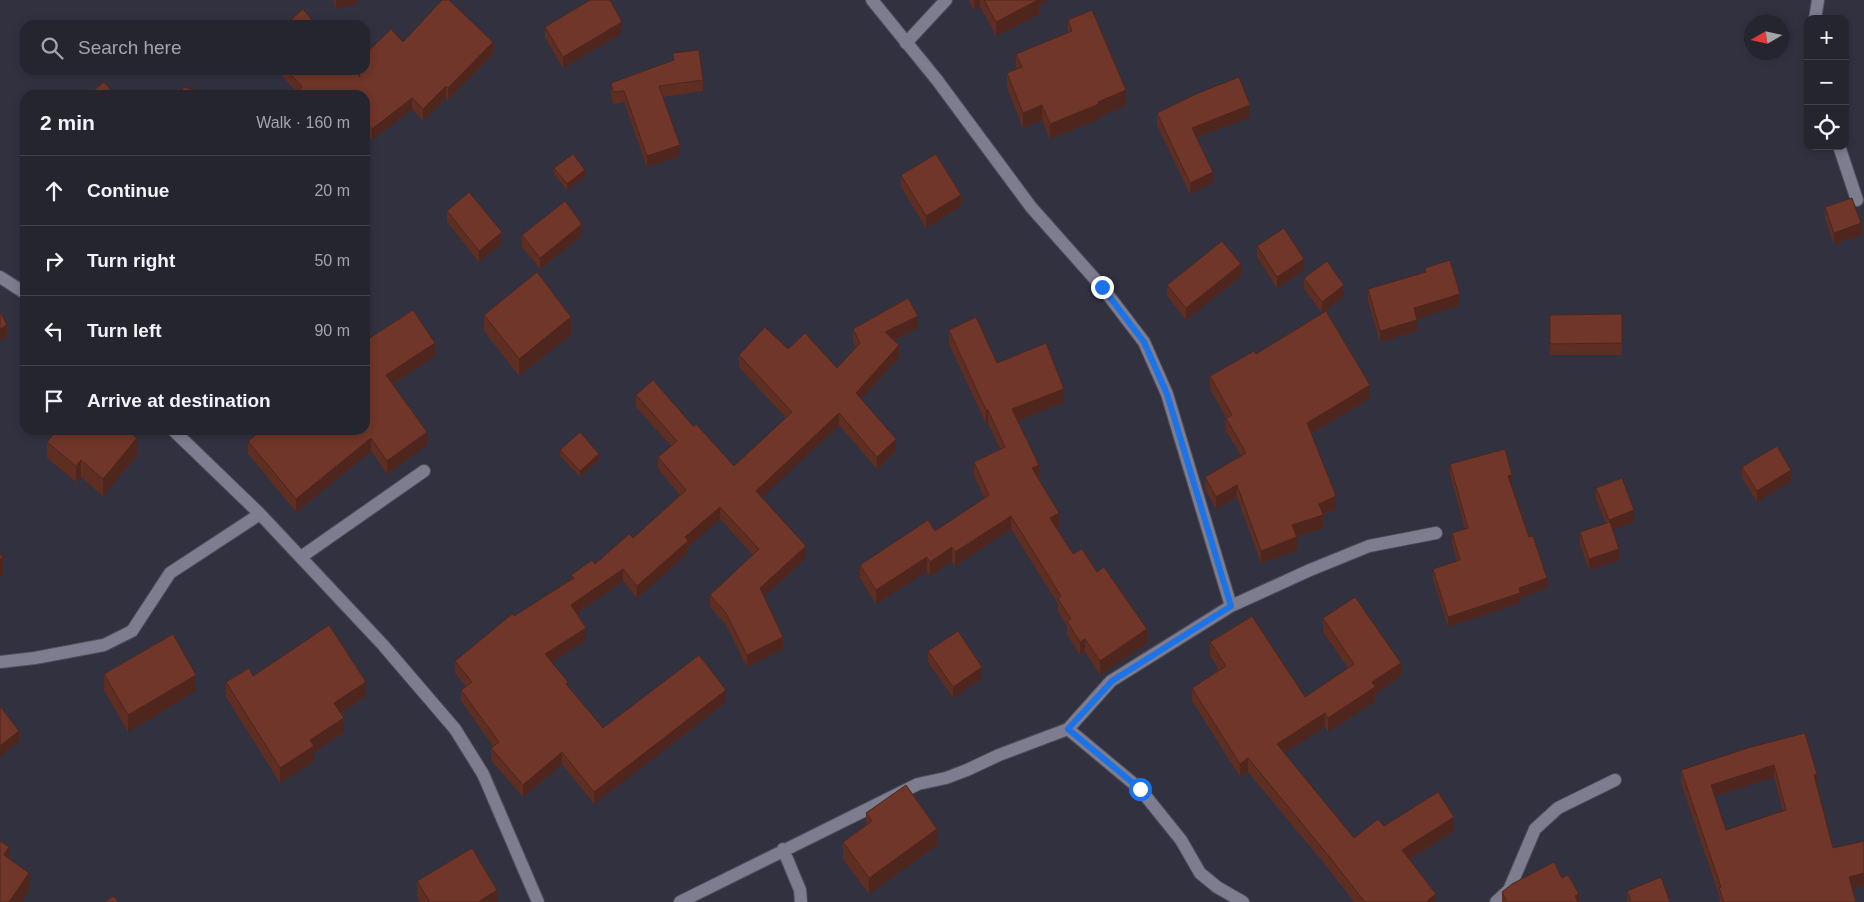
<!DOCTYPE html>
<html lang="en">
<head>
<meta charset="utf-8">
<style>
	:root { --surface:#252530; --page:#31313c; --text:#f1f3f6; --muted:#a3a5ab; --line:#42424c }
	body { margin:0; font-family:Arial,sans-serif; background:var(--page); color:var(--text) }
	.controls { position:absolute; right:15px; top:15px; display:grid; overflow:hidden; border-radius:10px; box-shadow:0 2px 8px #0003 }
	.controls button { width:45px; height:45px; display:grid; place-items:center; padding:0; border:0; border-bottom:1px solid var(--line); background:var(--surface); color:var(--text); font:25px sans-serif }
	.compass { position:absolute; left:1744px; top:15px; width:45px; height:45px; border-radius:50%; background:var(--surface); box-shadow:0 2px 8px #0003; rotate:261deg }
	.stop { position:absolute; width:15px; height:15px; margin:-11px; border:4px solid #1a73e8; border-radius:50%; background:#fff }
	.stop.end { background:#1a73e8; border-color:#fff; box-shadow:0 1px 5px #0008 }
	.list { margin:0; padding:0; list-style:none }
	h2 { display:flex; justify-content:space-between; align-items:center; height:65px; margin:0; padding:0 20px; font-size:21px }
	h2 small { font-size:16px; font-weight:400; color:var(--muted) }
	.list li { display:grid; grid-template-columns:32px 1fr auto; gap:15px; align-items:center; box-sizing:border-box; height:70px; padding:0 20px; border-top:1px solid var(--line) }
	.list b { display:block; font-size:19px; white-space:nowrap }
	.list em { font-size:16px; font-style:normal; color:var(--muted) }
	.icon { flex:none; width:28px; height:28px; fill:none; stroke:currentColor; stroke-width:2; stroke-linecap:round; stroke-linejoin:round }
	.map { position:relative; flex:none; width:1864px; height:902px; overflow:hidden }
	.search { position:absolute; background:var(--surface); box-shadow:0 2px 8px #0003; left:20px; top:20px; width:350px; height:55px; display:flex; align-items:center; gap:12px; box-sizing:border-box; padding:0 18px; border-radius:15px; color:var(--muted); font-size:19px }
	.panel { position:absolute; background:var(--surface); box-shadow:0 2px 8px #0003; left:20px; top:90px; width:350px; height:345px; border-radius:15px }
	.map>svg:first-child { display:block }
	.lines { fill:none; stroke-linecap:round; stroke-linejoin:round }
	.lane-casing { stroke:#4e4e5b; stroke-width:14 }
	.street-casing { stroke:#4e4e5b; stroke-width:14 }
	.lane { stroke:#7d7d8f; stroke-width:12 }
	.street { stroke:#7d7d8f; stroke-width:12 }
	.wall { fill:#5f2e23; fill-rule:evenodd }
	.shaded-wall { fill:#4e261d }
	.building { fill:#6f3629; stroke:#4e261d; fill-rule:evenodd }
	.route { stroke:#1a73e8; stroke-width:6 }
</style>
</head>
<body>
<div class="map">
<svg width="1864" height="902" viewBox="0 0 1864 902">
	<rect width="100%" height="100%" fill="#313140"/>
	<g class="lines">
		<defs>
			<path id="lane" d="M906,43L946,0
				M301,557L424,471"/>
			<path id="street" d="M872,0L937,80L1031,207L1102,287L1144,342L1167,394L1231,606
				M1815,19L1818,0
				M1839,146L1857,200
				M0,277L25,293
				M173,430L260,514L383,645L455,729L483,774L538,902
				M0,662L35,658L104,645L132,631L170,573L260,514
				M1068,729L1140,789L1181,840L1200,873L1217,887L1243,902
				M783,849L800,890L801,902
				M680,902L918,784L946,778L967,770L999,755L1068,729L1111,681L1231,606L1310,570L1369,546L1436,533
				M1496,902L1509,890L1535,829L1558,808L1615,780"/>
		</defs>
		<use href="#lane" class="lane-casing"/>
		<use href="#street" class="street-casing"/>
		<use href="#lane" class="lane"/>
		<use href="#street" class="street"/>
	</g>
	<path class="wall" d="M333,0H358V3L336,9Z
		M969,0H1048L1039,5V14L996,36L980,6L974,10Z
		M1068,20L1126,105L1099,117V119L1050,139L1042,120L1023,128L1007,88V73L1016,69V54L1068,32Z
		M545,27L622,33L563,68L545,38Z
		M403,42L493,54L448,100L446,98L423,121L412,109L372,140L365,130V95H293L296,92L277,70H354L356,72V70H365Z
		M673,53L703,80V91L663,97L680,156L647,167L624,102L613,104L611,94V83L673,61Z
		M1157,113L1250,117L1197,137L1213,183L1190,194L1157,125Z
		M554,168L585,176L567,190L554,174Z
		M901,175L961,206L926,228L901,187Z
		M1825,207L1861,235L1834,244L1825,218Z
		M447,211L502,243L479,262L447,222Z
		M522,235H582L540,269L522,247Z
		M1257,246L1304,270L1277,288L1257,257Z
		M1425,268L1460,305L1417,319V331L1380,342L1368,300V289L1425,273Z
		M1241,276L1186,320L1167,296V285Z
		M1304,278L1344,296L1322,313L1304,289Z
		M484,315L571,334L519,376L484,331Z
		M1550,315L1622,343V355H1550Z
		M918,328L894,340L899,357L861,399L896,451L877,469L839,425L762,497L806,558L764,596L783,649L747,667L726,625L710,607V595L753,555L720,519L688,547V553L637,598L623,581L577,613L586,640L552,662L568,686L603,728L726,702L594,804L562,764L523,797L491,760V748L493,746L461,701V690L466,687L455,673V661L514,616L571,579V575L595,564L633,538L680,495L658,469V457L671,446L636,407V395L694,427L734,466L786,418L739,367V355L788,349L837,368L856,347L853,341V329Z
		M949,330L997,363L1064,402L1018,421L1039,478L1038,479L1059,526L1057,528L1073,554L1097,572L1147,643L1100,675L1085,652L1080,655L1067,635V626L1058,612V604L1011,529L955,566L952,561L930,576L927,571L876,604L860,578V565L935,531L985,499L974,476V462L1000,449L988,423L986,424L949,344Z
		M365,341L435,356L393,384L427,445L387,474L371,451L296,512L248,454V441L303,431L365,430Z
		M1256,354L1370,398L1311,434L1336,509L1323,515V528L1297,536V550L1261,563L1237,497L1216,509L1205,489V477L1241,456L1226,431V418L1210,389V376Z
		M130,430V432L137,455L103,496L81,477L76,482L47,458V442Z
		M560,450L599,459L580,477L560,456Z
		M1450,464L1512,486L1547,588L1520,598V603L1448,627L1433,579V569L1457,561L1452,543V533L1465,529L1450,474Z
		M1742,467L1791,481L1757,502L1742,478Z
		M1596,488L1634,521L1613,530L1619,560L1589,570L1580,544V532L1606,524L1596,499Z
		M1323,618L1401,676L1375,694V701L1328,732L1325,726L1284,753L1354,838L1384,826L1454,831L1409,859L1436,902H1354L1323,862L1248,772L1240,777L1192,701V688L1219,670L1210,656V642L1305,697L1348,668L1323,632Z
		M928,651L982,678L953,698L928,662Z
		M104,674L196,691L128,732L104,690Z
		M253,676L366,696L341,713L344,732L314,752V761L280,783L226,697V682Z
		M1751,747L1817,786L1833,848L1864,841V886L1852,888L1856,902H1720L1719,895L1681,783V770ZM1774,777L1783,811L1726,830L1715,796Z
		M866,813L937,845L869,894L843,859V842L866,826Z
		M1562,878L1579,902H1502V892Z
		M417,881L497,902H420L417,897Z
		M1627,891L1670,902H1627Z"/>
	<path class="shaded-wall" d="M336,0H358V3L336,9Z
		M974,0H980V6L974,10Z
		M1035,0H1048L1039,5V14L996,36V22Z
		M622,22V33L563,68V57Z
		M493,42V54L448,100V88Z
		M446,86V98L423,121V109Z
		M1126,90V105L1099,117V119L1050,139V124Z
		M412,98V109L372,140V129Z
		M1042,105V120L1023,128V113Z
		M1250,105V117L1192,139V128Z
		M680,145V156L647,167V156Z
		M585,170V176L567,190V184Z
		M1213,172V183L1190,194V183Z
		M961,195V206L926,228V216Z
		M1861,223V235L1834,244V233Z
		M582,224V235L540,269V258Z
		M502,232V243L479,262V251Z
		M1304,259V270L1277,288V277Z
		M1241,264V276L1186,320V308Z
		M1344,285V296L1322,313V302Z
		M1460,294V305L1414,320V308Z
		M918,316V328L885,344V332Z
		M571,317V334L519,376V359Z
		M1417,320V331L1380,342V331Z
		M7,325V337L0,340V329Z
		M435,343V356L386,388V375Z
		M899,345V357L856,405V393Z
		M1370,385V398L1307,436V423Z
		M1064,389V402L1012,423V409Z
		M986,410H988V423L986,424Z
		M839,413V425L756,503V491Z
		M427,432V445L387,474V461Z
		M137,438V455L103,496V479Z
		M371,438V451L296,512V499Z
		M896,439V451L877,469V457Z
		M599,454V459L580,477V471Z
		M81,460V477L76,482V466Z
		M1039,465V478L1032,482V468Z
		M1791,470V481L1757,502V491Z
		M1512,475V486L1508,487V476Z
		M1237,485V497L1216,509V497Z
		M1336,496V509L1322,515H1323V528L1292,537V525L1319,504Z
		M720,507V519L688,547V553L637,598V586L685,537Z
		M1634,510V521L1609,532V520Z
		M1059,513V526L1050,531V518Z
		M1011,516V529L955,566V552Z
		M1297,537V550L1261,563V551Z
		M806,546V558L760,600V588Z
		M952,547V561L930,576V562Z
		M1619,549V560L1589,570V559Z
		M3,557V574L0,577V560Z
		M927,557V571L876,604V590Z
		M623,569V581L571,617V605Z
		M1547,578V588L1520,598V603L1448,627V617L1519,588Z
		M586,628V640L545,666V654Z
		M1147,629V643L1100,675V661Z
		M783,637V649L747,667V655Z
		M1085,639V652L1080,655V642Z
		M1401,663V676L1375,694V701L1328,732V718L1372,682Z
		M982,667V678L953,698V687Z
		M196,675V691L128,732V715Z
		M366,682V696L334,717V703Z
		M726,690V702L594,804V792Z
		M1325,713V726L1277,758V744Z
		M344,718V732L314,752V761L280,783V768L310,740Z
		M19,731V741L0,757V746Z
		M562,752V764L523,797V785Z
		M1248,758V772L1240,777V764Z
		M1774,765V777L1711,797V785Z
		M1817,774V786L1814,775Z
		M1454,817V831L1402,863V850Z
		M937,829V845L869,894V878Z
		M9,847V863L4,855Z
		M29,873V890L21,902H9Z
		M1864,873V886L1849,889V877Z
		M497,890V902H478Z
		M1436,894V902H1426Z
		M1579,894V902H1575V896Z"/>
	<path class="building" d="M442,0H449L493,42L448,88L446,86L423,109L412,98L372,129L365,119V95H347L346,94L345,95H293L302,87L287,70H354L360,77L358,70H365V54L391,29L403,42Z
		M590,0H610L622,22L563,57L545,27Z
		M984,0H1038L996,22Z
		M303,9L316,25H285Z
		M1092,10L1126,90L1098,102L1099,104L1050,124L1042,105L1023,113L1007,73L1022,67L1016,54L1072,31L1068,20Z
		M699,50L703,80L659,86L680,145L647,156L624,91L613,92L611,83L674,60L673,53Z
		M1239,77L1250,105L1192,128L1213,172L1190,183L1157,113L1196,94Z
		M104,82L115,95H88Z
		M183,87L208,93L207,95H182Z
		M573,154L585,170L567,184L554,168Z
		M936,154L961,195L926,216L901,175Z
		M469,192L502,232L479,251L447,211Z
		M1852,198L1861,223L1834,233L1825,207Z
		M565,201L582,224L540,258L522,235Z
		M1284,228L1304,259L1277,277L1257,246Z
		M1222,241L1241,264L1186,308L1167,285Z
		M1450,260L1460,294L1414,308L1417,320L1380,331L1368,289L1426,272L1425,268Z
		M1327,261L1344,285L1322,302L1304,278Z
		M537,272L571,317L519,359L484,315Z
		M908,298L918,316L885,332L899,345L856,393L896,439L877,457L839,413L756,491L806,546L760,588L783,637L747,655L726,613L710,595L759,549L720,507L685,537L688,541L637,586L623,569L571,605L586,628L545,654L568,682L566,684L603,728L699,655L726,690L594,792L562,752L523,785L491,748L499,742L461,690L472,682L455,661L512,614L514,616L574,578L571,575L592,560L595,564L629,534L633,538L686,490L658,457L677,441L636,395L653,380L694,427L696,424L734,466L792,412L739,355L765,327L788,349L805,333L837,368L860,343L853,329Z
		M413,310L435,343L386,375L427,432L387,461L371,438L296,499L248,441L262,430H302L303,431V430H365V341Z
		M1326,311L1370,385L1307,423L1336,496L1319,504L1323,515L1292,525L1297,537L1261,551L1237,485L1216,497L1205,477L1246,453L1226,418L1232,415L1210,376L1254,351L1256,354Z
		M0,312L7,325L0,329Z
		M1622,314V343L1550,344V315Z
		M976,317L997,363L1046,343L1064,389L1012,409L1039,465L1032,468L1059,513L1050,518L1073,554L1082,549L1097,572L1104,567L1147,629L1100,661L1085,639L1080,642L1067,621L1071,619L1058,599L1061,596L1011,516L955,552L952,547L930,562L927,557L876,590L860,565L928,520L935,531L989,495L974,462L1005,447L988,410H986L949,330Z
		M57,430H127L137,438L103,479L81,460L76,466L47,442Z
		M580,432L599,454L580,471L560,450Z
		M1777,446L1791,470L1757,491L1742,467Z
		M1505,449L1512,475L1508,476L1529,537L1533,536L1547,578L1519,588L1520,593L1448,617L1433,569L1460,560L1452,533L1468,528L1450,464Z
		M1622,478L1634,510L1609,520L1596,488Z
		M1610,522L1619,549L1589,559L1580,532Z
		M0,553L3,557L0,560Z
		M1355,597L1401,663L1372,682L1375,687L1328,718L1325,713L1277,744L1354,838L1378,819L1384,826L1438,792L1454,817L1402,850L1436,894L1426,902H1365L1323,849L1248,758L1240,764L1192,688L1226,666L1210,642L1252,616L1305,697L1354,664L1323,618Z
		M329,625L366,682L334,703L344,718L310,740L314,746L280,768L226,682L249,668L253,676Z
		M958,631L982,667L953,687L928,651Z
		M173,634L196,675L128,715L104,674Z
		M0,706L19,731L0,746Z
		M1805,733L1817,774L1814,775L1833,848L1864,841V873L1849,877L1856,902H1724L1719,888L1721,887L1681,770L1751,747ZM1774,765L1786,810L1726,830L1711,785Z
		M906,785L937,829L869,878L843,842L872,821L866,813Z
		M0,841L9,847L4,855L29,873L9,902H0Z
		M472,848L497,890L478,902H430L417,881Z
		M1554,862L1562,878L1568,875L1579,894L1575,896L1578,902H1507L1502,892L1512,884Z
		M1661,877L1670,902H1631L1627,891Z
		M114,896L118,902H104Z"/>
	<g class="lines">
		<path class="route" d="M1102,287L1144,342L1167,394L1231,606L1112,681L1068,729L1140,789"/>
	</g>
</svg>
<div class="controls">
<button>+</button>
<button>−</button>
<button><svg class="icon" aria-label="locate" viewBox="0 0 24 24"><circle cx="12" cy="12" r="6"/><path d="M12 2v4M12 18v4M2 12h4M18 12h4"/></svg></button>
</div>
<svg class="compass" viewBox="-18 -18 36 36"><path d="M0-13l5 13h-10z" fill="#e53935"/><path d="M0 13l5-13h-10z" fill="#a3a5ab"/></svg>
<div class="stop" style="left:1140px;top:789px"></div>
<div class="stop end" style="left:1102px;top:287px"></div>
<div class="search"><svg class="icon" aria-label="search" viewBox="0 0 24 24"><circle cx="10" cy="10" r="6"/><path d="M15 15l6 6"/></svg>Search here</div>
<section class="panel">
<h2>2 min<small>Walk · 160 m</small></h2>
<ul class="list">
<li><svg class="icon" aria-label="ahead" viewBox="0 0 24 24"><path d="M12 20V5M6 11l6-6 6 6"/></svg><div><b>Continue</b></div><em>20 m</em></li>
<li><svg class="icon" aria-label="right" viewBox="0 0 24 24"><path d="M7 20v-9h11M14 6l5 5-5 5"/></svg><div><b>Turn right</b></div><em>50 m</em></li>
<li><svg class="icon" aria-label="left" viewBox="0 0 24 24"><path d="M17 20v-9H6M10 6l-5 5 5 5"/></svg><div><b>Turn left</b></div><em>90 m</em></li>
<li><svg class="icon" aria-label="arrive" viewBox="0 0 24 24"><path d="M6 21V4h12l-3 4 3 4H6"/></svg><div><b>Arrive at destination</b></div></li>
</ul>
</section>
</div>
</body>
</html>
